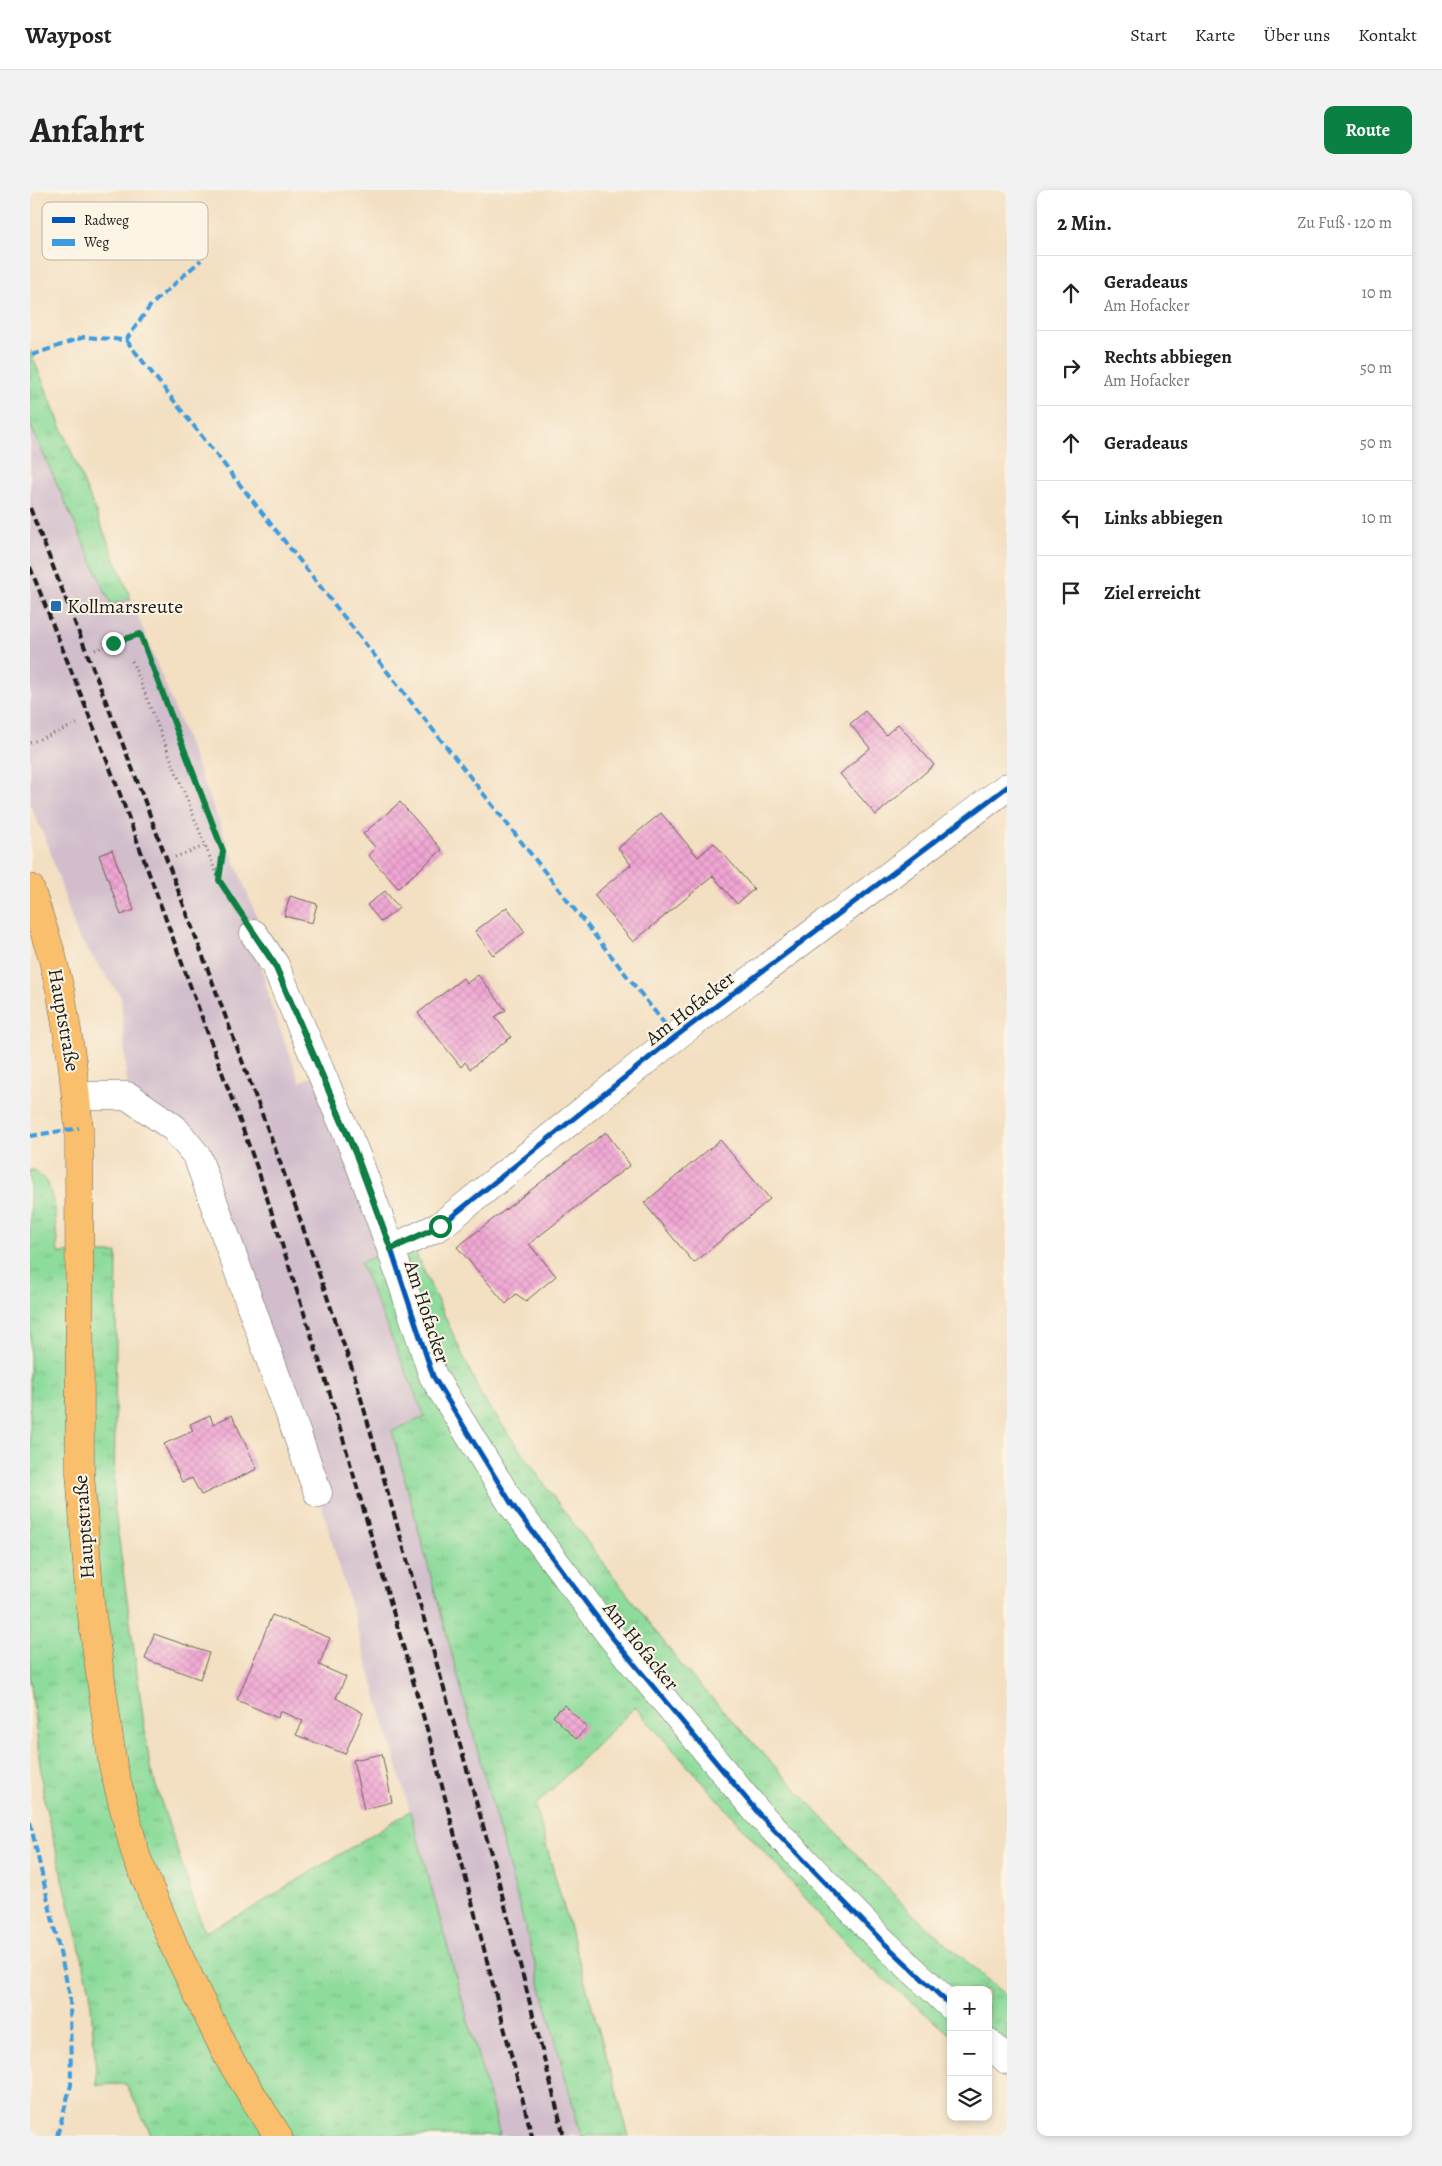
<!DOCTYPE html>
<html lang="de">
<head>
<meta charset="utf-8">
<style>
	:root { --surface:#fff; --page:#f2f2f2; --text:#222; --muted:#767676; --line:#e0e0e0; --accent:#0b8043 }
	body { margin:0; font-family:Alegreya,serif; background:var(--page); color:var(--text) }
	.controls { position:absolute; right:15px; bottom:15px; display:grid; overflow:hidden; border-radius:10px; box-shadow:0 2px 8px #0003 }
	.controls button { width:45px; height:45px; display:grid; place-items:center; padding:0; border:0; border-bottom:1px solid var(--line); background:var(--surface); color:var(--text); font:25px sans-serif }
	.stop { position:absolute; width:15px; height:15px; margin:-11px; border:4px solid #0b8043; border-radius:50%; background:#fff }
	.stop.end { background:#0b8043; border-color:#fff; box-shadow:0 1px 5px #0008 }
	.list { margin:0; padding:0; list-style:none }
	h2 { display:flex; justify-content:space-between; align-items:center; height:65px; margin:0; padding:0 20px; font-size:21px }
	h2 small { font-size:16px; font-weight:400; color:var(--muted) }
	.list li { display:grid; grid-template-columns:32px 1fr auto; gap:15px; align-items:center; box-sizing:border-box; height:75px; padding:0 20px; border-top:1px solid var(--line) }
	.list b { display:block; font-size:19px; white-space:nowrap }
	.list p { margin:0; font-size:16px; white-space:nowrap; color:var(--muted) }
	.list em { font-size:16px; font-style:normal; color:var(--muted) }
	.icon { flex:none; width:28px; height:28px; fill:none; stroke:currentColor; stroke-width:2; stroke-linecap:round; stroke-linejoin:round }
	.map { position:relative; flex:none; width:977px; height:1946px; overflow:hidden; border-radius:10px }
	header { display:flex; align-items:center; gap:30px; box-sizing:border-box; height:70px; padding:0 25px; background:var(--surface); border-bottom:1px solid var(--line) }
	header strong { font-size:24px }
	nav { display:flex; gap:28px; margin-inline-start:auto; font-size:18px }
	.intro { display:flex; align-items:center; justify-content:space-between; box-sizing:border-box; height:120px; padding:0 30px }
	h1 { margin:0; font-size:35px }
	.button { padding:12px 22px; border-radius:10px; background:var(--accent); color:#fff; font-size:18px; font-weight:700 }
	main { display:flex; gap:30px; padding:0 30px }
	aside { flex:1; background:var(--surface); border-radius:10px; box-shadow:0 2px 8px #0003 }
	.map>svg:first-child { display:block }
	.railway { fill:#d1bdcc }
	.grass { fill:url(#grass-tufts); stroke:#557c5c }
	.building { fill:url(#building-cross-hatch) }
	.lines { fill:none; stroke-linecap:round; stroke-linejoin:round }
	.minor-casing { stroke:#676056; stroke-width:29 }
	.major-casing { stroke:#676056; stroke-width:29 }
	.path { stroke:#676056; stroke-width:3; stroke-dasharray:1 4; stroke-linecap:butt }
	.minor { stroke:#fff; stroke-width:28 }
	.major { stroke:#f9bf6d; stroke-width:28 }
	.rail { stroke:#1c1c1c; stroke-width:4; stroke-dasharray:8 4; stroke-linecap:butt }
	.quiet { stroke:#3c9bdf; stroke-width:4; stroke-dasharray:8 4; stroke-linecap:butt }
	.cycleway-casing { stroke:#fcf5e5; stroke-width:8 }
	.cycleway { stroke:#0057b8; stroke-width:5 }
	.route { stroke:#0b8043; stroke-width:6 }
	.poi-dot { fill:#1f6fb2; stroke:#fcf5e5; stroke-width:2 }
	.labels { text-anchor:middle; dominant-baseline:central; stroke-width:4; stroke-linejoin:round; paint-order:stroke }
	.poi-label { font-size:20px; fill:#1c1c1c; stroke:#fcf5e5; text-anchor:start }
	.street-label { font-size:20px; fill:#1c1c1c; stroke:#fcf5e5 }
	.key { fill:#fcf5e5; stroke:#b9b4a9; stroke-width:1 }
	.key-label { font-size:14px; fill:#1c1c1c }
</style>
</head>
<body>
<header>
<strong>Waypost</strong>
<nav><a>Start</a><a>Karte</a><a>Über uns</a><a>Kontakt</a></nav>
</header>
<div class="intro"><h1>Anfahrt</h1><a class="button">Route</a></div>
<main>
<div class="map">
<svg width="977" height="1946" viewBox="0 0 977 1946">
	<defs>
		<pattern id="grass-tufts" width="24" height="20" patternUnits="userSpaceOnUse" patternTransform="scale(1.25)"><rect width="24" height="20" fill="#8edc9b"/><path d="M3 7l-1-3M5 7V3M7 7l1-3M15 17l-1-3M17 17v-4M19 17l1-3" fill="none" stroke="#7abc85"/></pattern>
		<pattern id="building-cross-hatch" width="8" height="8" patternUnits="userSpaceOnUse" patternTransform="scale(1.25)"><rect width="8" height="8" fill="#f0a6d3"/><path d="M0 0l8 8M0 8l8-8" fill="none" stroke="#cd8eb5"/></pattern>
	</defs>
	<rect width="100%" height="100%" fill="#fcf5e5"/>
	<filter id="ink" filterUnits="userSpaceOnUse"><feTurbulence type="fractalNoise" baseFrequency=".02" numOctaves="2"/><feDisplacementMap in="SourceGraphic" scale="10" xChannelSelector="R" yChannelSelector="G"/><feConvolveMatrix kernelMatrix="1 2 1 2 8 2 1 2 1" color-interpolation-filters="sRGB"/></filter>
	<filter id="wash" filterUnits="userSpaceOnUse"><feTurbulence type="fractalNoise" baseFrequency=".0096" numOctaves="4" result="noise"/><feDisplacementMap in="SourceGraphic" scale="20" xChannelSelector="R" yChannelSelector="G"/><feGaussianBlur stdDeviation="1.12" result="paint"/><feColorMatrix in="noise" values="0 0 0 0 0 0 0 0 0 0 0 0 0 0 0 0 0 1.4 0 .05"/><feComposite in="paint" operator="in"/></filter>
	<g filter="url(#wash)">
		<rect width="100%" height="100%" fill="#f3dfc1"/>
		<path class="railway" d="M0,234L81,413L101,409L231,738L224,745L241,815L270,892L289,883L361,1059L330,1073L395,1227L362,1242L551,1946H470L380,1621L288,1303L167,966L98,906L91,807L47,745L18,655L0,615Z"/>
		<path class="grass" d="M0,160L2,165L101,409L81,414L0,234Z
			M0,980H5L18,993L24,1015L28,1063H87L84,1314L120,1578L174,1742L216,1722L380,1621L470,1946H122L96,1894L67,1895L60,1801L14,1610L0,1485Z
			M380,1051L451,1205L530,1316L652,1476L878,1720L977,1807V1892L958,1876V1800H921V1845L829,1768L605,1517L505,1616L599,1946H551L362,1241L395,1227L330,1073Z"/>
		<g id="blocks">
			<path class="building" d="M835,521L856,545L868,534L904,575L846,625L810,584L840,558L820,534Z
				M370,612L412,660L368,698L338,665L346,658L333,644Z
				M631,623L668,667L684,653L724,699L707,714L683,686L603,752L564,705L601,675L588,658Z
				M82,660L104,720L91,725L69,665Z
				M355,701L369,718L351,732L337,715Z
				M260,706L287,714L282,733L254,726Z
				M477,717L495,742L463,765L445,741Z
				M448,785L476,820L465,827L481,847L440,879L435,872L431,877L388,823L433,788L437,793Z
				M576,942L600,975L499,1054L526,1086L496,1111L486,1104L476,1114L427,1057Z
				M690,950L740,1009L664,1073L614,1013Z
				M180,1225L183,1234L202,1225L227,1279L171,1305L162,1288L152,1292L134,1254L163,1241L160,1234Z
				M242,1425L300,1448L289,1475L316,1487L306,1508L333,1523L315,1564L266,1545L273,1531L250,1521L248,1528L207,1510Z
				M124,1444L179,1463L170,1489L115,1469Z
				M534,1515L557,1537L546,1549L523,1526Z
				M352,1564L362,1612L334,1619L323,1570Z"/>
		</g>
	</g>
	<g filter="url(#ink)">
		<use href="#blocks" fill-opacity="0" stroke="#676056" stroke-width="1"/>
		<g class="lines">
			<defs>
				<path id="minor" d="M224,744L245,775L327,967L361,1059L403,1186L481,1313L581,1446L729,1624L852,1751L921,1816
					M46,906H98L144,938L167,966L288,1303
					M361,1059L410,1036L645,847L977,597
					M958,1852L977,1870"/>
				<path id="major" d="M0,698L22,766L31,804L42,871L49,938L50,1283L60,1412L83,1576L106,1666L144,1756L198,1867L248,1946"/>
			</defs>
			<use href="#minor" class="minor-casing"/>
			<use href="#major" class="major-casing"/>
			<path class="path" d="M65,460L110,444L193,661L189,690
				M102,471L189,690L205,715
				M0,553L47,534
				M145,667L175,656"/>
			<use href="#minor" class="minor"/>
			<use href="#major" class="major"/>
			<path class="rail" d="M0,318L106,588L250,972L324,1184L466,1681L534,1946
				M0,377L87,596L229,983L301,1207L401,1553L502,1946"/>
			<path class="quiet" d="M96,150L645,847
				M2,165L54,147L96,150L121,115L171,70
				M0,946L49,938
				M0,1632L40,1806L41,1895L27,1946"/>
			<defs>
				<path id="cycleway" d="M224,744L245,775L327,967L361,1059L403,1186L481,1313L581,1446L729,1624L852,1751L921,1816
					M361,1059L410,1036L645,847L977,597"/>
			</defs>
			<use href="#cycleway" class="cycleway-casing"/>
			<use href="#cycleway" class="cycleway"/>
		</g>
	</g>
	<g class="lines" filter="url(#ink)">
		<path class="route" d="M83,453L110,444L193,661L189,690L245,775L327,967L361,1059L410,1036"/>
	</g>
	<rect class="poi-dot" x="20" y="410" width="12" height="12" rx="2.5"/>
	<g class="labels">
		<g class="poi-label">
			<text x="37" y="416">Kollmarsreute</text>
		</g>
		<g class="street-label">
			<text transform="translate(660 818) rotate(-38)">Am Hofacker</text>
			<text transform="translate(34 830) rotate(80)">Hauptstraße</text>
			<text transform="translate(397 1122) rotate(72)">Am Hofacker</text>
			<text transform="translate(54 1337) rotate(-94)">Hauptstraße</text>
			<text transform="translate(611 1456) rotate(51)">Am Hofacker</text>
		</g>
	</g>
	<rect x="12" y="12" width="166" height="58" rx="8" class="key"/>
	<rect x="22" y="27" width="23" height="6" fill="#0057b8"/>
	<rect x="22" y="49" width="23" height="7" fill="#3c9bdf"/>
	<g class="key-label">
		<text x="54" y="35">Radweg</text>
		<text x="54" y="57">Weg</text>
	</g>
</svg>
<div class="controls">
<button>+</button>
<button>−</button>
<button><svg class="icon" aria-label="layers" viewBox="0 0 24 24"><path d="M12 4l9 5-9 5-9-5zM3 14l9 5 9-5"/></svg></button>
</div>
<div class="stop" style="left:410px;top:1036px"></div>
<div class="stop end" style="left:83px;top:453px"></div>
</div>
<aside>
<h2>2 Min.<small>Zu Fuß · 120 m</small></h2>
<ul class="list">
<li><svg class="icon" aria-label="ahead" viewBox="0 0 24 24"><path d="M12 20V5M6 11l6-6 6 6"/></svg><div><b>Geradeaus</b><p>Am Hofacker</p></div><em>10 m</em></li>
<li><svg class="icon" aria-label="right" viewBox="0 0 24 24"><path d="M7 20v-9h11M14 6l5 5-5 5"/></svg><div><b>Rechts abbiegen</b><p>Am Hofacker</p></div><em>50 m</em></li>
<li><svg class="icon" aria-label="ahead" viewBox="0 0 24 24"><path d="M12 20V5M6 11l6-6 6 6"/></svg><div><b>Geradeaus</b></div><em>50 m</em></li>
<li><svg class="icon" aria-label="left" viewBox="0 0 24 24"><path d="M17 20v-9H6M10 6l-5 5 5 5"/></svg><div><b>Links abbiegen</b></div><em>10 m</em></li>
<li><svg class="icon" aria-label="arrive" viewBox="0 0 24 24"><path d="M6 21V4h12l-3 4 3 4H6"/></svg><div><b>Ziel erreicht</b></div></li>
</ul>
</aside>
</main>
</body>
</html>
